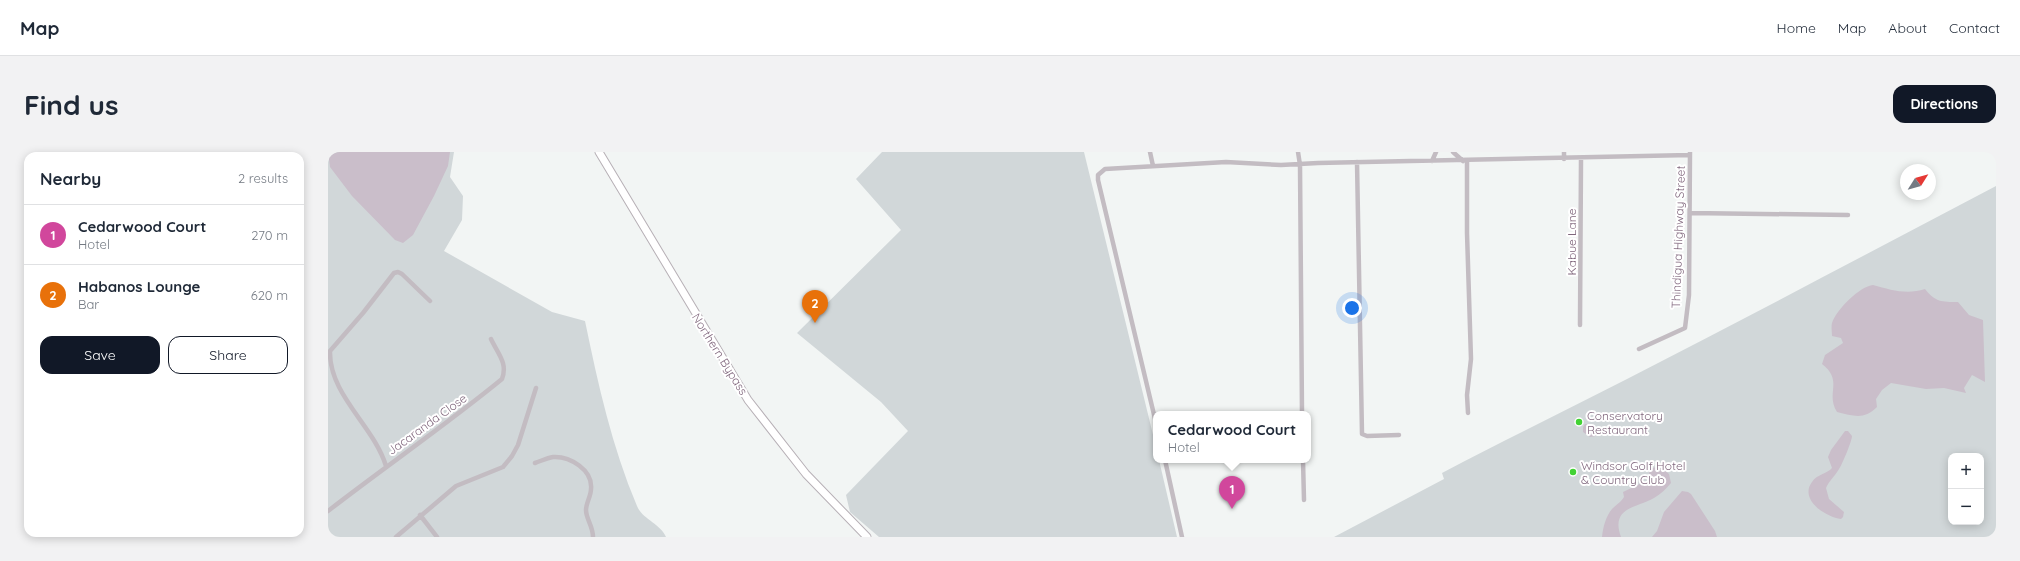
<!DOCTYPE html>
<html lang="en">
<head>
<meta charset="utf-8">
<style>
	:root { --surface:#fff; --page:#f2f2f3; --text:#1f2937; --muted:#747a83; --line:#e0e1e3; --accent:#111827 }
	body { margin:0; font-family:Quicksand,sans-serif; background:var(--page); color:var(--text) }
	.controls { position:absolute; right:12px; bottom:12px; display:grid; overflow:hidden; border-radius:8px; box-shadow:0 2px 10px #0003 }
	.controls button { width:36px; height:36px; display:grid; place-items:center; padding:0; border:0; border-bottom:1px solid var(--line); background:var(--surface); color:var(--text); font:20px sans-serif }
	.compass { position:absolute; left:1572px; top:12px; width:36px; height:36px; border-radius:50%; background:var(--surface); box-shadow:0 2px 10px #0003; rotate:53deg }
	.you { position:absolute; left:1024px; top:156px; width:14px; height:14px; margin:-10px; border:3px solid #fff; border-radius:50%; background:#1a73e8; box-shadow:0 0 0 6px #1a73e833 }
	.badge { display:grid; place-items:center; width:26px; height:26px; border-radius:50%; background:var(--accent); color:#fff; font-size:13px; font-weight:700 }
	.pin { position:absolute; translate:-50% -33px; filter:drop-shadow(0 1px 2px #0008) }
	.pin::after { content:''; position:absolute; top:21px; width:14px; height:12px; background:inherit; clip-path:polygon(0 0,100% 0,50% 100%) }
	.popup { position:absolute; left:825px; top:259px; width:158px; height:52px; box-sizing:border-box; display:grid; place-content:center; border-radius:8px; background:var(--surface); filter:drop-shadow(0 1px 3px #0005); font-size:13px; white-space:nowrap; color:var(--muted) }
	.popup b { font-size:15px; color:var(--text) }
	.popup::after { content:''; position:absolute; left:50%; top:100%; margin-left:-8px; border:8px solid transparent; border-top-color:var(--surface) }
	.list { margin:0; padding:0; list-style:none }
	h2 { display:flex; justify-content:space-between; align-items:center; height:52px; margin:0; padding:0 16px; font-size:17px }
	h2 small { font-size:13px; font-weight:400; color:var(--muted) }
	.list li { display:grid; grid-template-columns:26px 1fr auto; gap:12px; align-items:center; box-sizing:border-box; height:60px; padding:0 16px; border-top:1px solid var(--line) }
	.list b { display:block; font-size:15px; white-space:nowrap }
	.list p { margin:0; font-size:13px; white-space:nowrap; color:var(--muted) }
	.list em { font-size:13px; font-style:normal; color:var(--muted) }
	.actions { display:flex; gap:8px; padding:12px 16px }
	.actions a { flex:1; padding:9px 0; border:1px solid var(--accent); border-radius:12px; text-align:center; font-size:14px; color:var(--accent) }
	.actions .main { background:var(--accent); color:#fff }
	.map { position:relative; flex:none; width:1668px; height:385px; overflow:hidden; border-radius:12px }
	header { display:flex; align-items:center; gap:24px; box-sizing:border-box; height:56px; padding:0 20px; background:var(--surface); border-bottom:1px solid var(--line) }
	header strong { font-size:19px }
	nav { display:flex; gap:22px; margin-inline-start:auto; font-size:14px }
	.intro { display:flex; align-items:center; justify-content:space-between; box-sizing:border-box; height:96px; padding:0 24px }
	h1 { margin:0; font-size:28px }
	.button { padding:10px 18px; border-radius:12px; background:var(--accent); color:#fff; font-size:14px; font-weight:700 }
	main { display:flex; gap:24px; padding:0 24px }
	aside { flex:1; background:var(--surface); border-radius:12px; box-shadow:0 2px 10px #0003 }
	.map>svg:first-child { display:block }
	.green { fill:#d1d7d9; fill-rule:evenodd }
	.water { fill:#cabeca }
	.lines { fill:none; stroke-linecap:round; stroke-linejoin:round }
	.primary-casing { stroke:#b7b0b6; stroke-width:9 }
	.minor { stroke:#c3bcc2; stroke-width:4.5 }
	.primary { stroke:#fff; stroke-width:7 }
	.poi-dot { fill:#42d234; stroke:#fff; stroke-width:1.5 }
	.labels { text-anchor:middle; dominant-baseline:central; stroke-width:4; stroke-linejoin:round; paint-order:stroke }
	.street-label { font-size:12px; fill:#80677d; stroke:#fff }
	.poi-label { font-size:12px; fill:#80677d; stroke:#fff; text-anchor:start }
</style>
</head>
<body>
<header>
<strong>Map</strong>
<nav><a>Home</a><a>Map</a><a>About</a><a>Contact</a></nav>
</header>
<div class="intro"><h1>Find us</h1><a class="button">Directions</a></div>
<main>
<aside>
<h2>Nearby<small>2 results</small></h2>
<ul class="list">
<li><span class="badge" style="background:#d1479c">1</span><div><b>Cedarwood Court</b><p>Hotel</p></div><em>270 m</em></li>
<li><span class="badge" style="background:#e8710a">2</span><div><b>Habanos Lounge</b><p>Bar</p></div><em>620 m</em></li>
</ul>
<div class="actions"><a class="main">Save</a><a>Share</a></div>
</aside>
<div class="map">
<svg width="1668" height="385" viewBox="0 0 1668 385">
	<rect width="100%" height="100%" fill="#f2f5f4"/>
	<path class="green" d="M0,0H126L122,25L135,44L134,68L116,99L224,160L257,169C270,232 284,295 309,354C314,367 333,372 338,385H0Z
		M554,0H756L828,295V308H831L849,385H551L522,360L518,343L580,279L553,250L469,181L573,78L528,27Z
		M1668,34V385H1006L1116,327L1114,321C1176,288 1239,258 1301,226C1424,163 1546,98 1668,34ZM1623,304H1653V370H1623Z"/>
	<path class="water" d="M0,0H122L120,14L106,44L85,83L75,91L67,88L24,44L2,15Z
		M1545,133C1563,138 1579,143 1597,137C1607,150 1614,150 1630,150L1641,163L1655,168L1657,230L1644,223L1636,236L1638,241L1616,236L1598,237L1563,231L1554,238L1548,247L1549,255C1536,268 1526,264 1509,260C1497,241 1516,229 1494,212L1497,203L1515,191L1513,186L1504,184C1504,180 1503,175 1504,171C1508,158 1532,134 1545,133Z
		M1257,272H1262L1269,277L1268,284L1262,285L1255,280V275Z
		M1517,279H1520L1524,284C1524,289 1514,313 1511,317C1507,324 1501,329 1498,336L1501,347L1516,360L1515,365L1513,367C1497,365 1471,347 1484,330C1489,322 1499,322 1504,316L1500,305L1503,298Z
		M1328,315L1334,316L1341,322L1343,331C1338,337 1333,342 1326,346C1309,356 1282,355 1293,385H1274C1275,375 1278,364 1284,357C1289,352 1293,350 1296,345L1295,340L1320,328L1322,317Z
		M1354,339L1360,340L1363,342L1387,379L1389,385H1324L1329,379L1336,360Z"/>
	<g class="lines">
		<defs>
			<path id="primary" d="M271,0L420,248L478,322L539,385"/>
		</defs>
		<use href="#primary" class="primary-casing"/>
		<path class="minor" d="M822,0L825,14
			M970,0L972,13L974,262
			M1125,0L1135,9
			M1236,0V7
			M1104,9L1108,0
			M1139,9V81L1143,207L1139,243L1140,261
			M1029,10L1034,282L1039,284L1071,283
			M1363,61L1520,63
			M1252,173L1253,7
			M1311,197L1357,176L1361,143L1362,0
			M828,271L770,28V23L777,17L898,10L953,13L990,11L1362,3
			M837,308L854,385
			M975,308L976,348
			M207,311C213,309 219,306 225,305C242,304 265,318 263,337C263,344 258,351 258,358C258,367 265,374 265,385
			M58,314C46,274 1,243 2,199L35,161L66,121L70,120L74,122L102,149
			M0,359C58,314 118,273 174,227C180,211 170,202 163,187
			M92,363L109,385
			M68,385L128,334L175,315L184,304L190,293L208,236"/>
		<use href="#primary" class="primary"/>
	</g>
	<g class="poi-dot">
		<circle cx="1251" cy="270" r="4"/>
		<circle cx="1245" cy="320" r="4"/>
	</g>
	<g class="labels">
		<g class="street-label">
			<text transform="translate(1350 85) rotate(-88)">Thindigua Highway Street</text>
			<text transform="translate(1243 90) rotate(-90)">Kabue Lane</text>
			<text transform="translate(392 202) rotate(58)">Northern Bypass</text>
			<text transform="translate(99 272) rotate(-36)">Jacaranda Close</text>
		</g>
		<g class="poi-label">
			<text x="1259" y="263">Conservatory<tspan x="1259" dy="14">Restaurant</tspan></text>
			<text x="1253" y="313">Windsor Golf Hotel<tspan x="1253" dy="14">&amp; Country Club</tspan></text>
		</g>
	</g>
</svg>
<div class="controls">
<button>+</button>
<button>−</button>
</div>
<svg class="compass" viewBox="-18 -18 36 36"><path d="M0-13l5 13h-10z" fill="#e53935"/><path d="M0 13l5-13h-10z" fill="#747a83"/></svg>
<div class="you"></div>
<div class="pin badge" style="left:904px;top:357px;background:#d1479c">1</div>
<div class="popup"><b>Cedarwood Court</b>Hotel</div>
<div class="pin badge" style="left:487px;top:171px;background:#e8710a">2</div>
</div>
</main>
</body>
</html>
